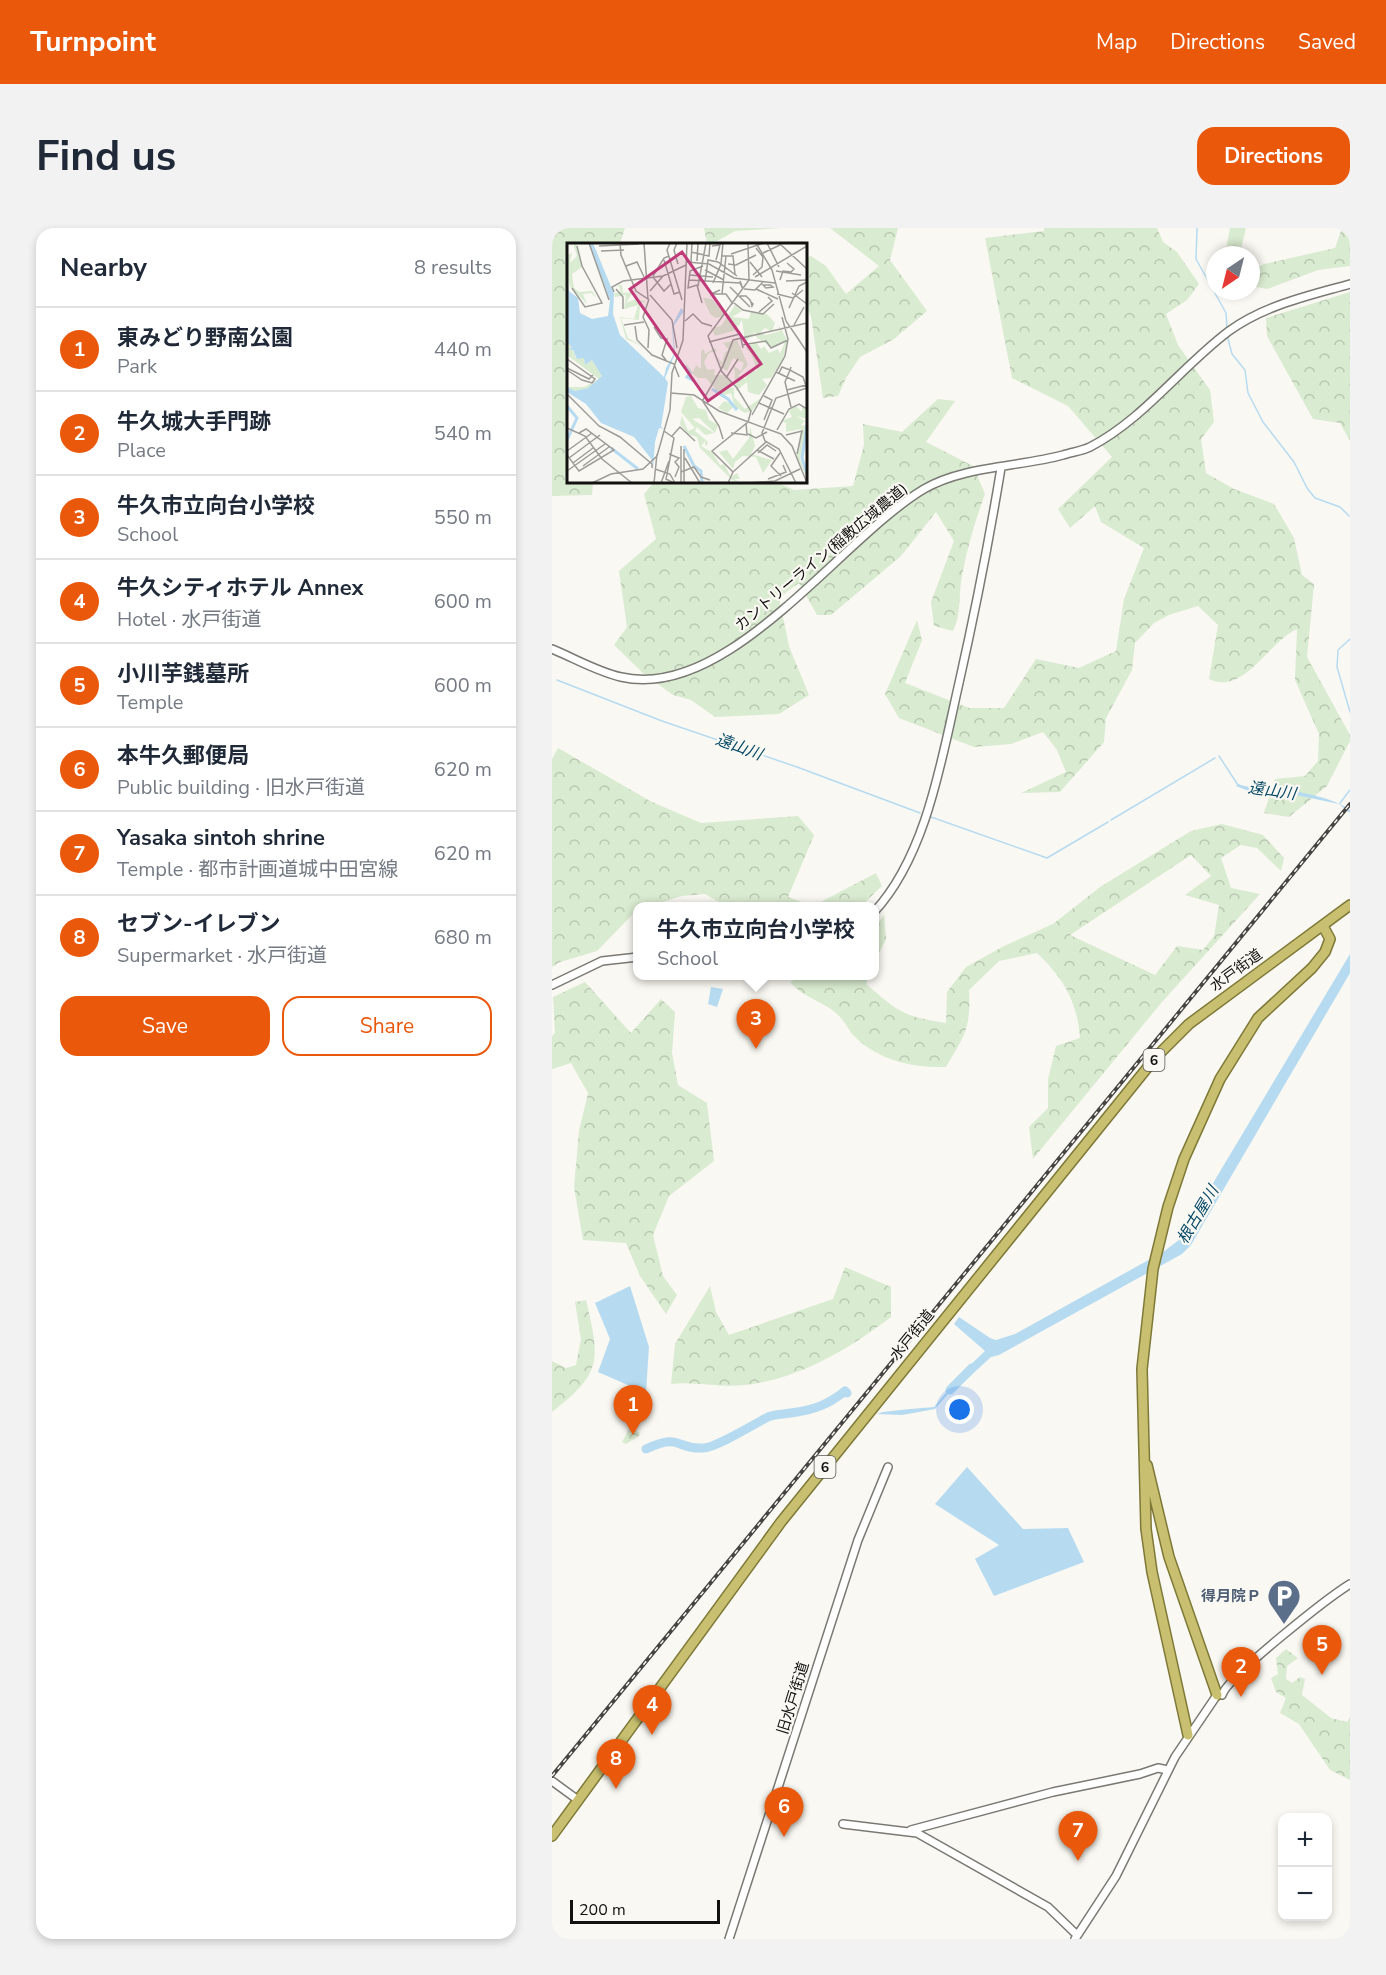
<!DOCTYPE html>
<html lang="en">
<head>
<meta charset="utf-8">
<style>
	:root { --surface:#fff; --page:#f2f2f3; --text:#1f2937; --muted:#747a83; --line:#e0e1e3; --accent:#ea580c }
	body { margin:0; font-family:"Nunito Sans","Noto Sans JP",sans-serif; background:var(--page); color:var(--text) }
	.controls { position:absolute; right:18px; bottom:18px; display:grid; overflow:hidden; border-radius:12px; box-shadow:0 3px 9px #0003 }
	.controls button { width:54px; height:54px; display:grid; place-items:center; padding:0; border:0; border-bottom:2px solid var(--line); background:var(--surface); color:var(--text); font:30px sans-serif }
	.compass { position:absolute; left:654px; top:18px; width:54px; height:54px; border-radius:50%; background:var(--surface); box-shadow:0 3px 9px #0003; rotate:215deg }
	.scale { position:absolute; left:18px; bottom:15px; width:150px; box-sizing:border-box; padding-left:6px; border:3px solid #121110; border-top:0; font-size:16px; line-height:21px; white-space:nowrap; color:#121110; -webkit-text-stroke:4px #faf8f2; paint-order:stroke }
	.you { position:absolute; left:408px; top:1182px; width:21px; height:21px; margin:-15px; border:4px solid #fff; border-radius:50%; background:#1a73e8; box-shadow:0 0 0 9px #1a73e833 }
	.badge { display:grid; place-items:center; width:39px; height:39px; border-radius:50%; background:var(--accent); color:#fff; font-size:20px; font-weight:700 }
	.pin { position:absolute; translate:-50% -50px; filter:drop-shadow(0 2px 3px #0008) }
	.pin::after { content:''; position:absolute; top:32px; width:21px; height:18px; background:inherit; clip-path:polygon(0 0,100% 0,50% 100%) }
	.popup { position:absolute; left:81px; top:674px; width:246px; height:78px; box-sizing:border-box; display:grid; place-content:center; border-radius:12px; background:var(--surface); filter:drop-shadow(0 2px 4px #0005); font-size:20px; white-space:nowrap; color:var(--muted) }
	.popup b { font-size:22px; color:var(--text) }
	.popup::after { content:''; position:absolute; left:50%; top:100%; margin-left:-12px; border:12px solid transparent; border-top-color:var(--surface) }
	.list { margin:0; padding:0; list-style:none }
	h2 { display:flex; justify-content:space-between; align-items:center; height:78px; margin:0; padding:0 24px; font-size:26px }
	h2 small { font-size:20px; font-weight:400; color:var(--muted) }
	.list li { display:grid; grid-template-columns:39px 1fr auto; gap:18px; align-items:center; box-sizing:border-box; height:84px; padding:0 24px; border-top:2px solid var(--line) }
	.list b { display:block; font-size:22px; white-space:nowrap }
	.list p { margin:0; font-size:20px; white-space:nowrap; color:var(--muted) }
	.list em { font-size:20px; font-style:normal; color:var(--muted) }
	.actions { display:flex; gap:12px; padding:18px 24px }
	.actions a { flex:1; padding:14px 0; border:2px solid var(--accent); border-radius:18px; text-align:center; font-size:21px; color:var(--accent) }
	.actions .main { background:var(--accent); color:#fff }
	.map { position:relative; flex:none; width:798px; height:1711px; overflow:hidden; border-radius:18px }
	header { display:flex; align-items:center; gap:36px; box-sizing:border-box; height:84px; padding:0 30px; background:var(--accent); color:#fff }
	header strong { font-size:28px }
	nav { display:flex; gap:33px; margin-inline-start:auto; font-size:21px }
	.intro { display:flex; align-items:center; justify-content:space-between; box-sizing:border-box; height:144px; padding:0 36px }
	h1 { margin:0; font-size:42px }
	.button { padding:15px 27px; border-radius:18px; background:var(--accent); color:#fff; font-size:21px; font-weight:700 }
	main { display:flex; gap:36px; padding:0 36px }
	aside { flex:1; background:var(--surface); border-radius:18px; box-shadow:0 3px 9px #0003 }
	.map>svg:first-child { display:block }
	.forest { fill:url(#forest-crowns); fill-rule:evenodd }
	.water { fill:#b6dbf1 }
	.lines { fill:none; stroke-linecap:round; stroke-linejoin:round }
	.stream { stroke:#b6dbf1; stroke-width:1.5 }
	.river { stroke:#b6dbf1; stroke-width:9 }
	.tertiary-casing { stroke:#7a7974; stroke-width:10 }
	.trunk-casing { stroke:#7f7938; stroke-width:12 }
	.tertiary { stroke:#fff; stroke-width:7 }
	.trunk { stroke:#c8c070; stroke-width:9 }
	.rail-casing { stroke:#454442; stroke-width:4 }
	.rail { stroke:#faf8f2; stroke-width:1.5; stroke-dasharray:4.5; stroke-linecap:butt }
	.labels { text-anchor:middle; dominant-baseline:central; stroke-width:4.5; stroke-linejoin:round; paint-order:stroke }
	.shield { fill:#faf8f2; stroke:#585654; stroke-width:1.5 }
	.shield-label { font-size:14px; font-weight:bold; fill:#121110 }
	.street-label { font-size:15px; fill:#121110; stroke:#faf8f2 }
	.service-label { font-size:15px; font-weight:bold; fill:#4e5e75; stroke:#faf8f2; text-anchor:end }
	.water-label { font-size:16px; font-style:italic; fill:#064a68; stroke:#faf8f2 }
	.inset-river { fill:none; stroke:#b6dbf1; stroke-width:3 }
	.inset-road { fill:none; stroke:#9d9c98; stroke-width:1.5 }
	.view { fill:#c03978; fill-opacity:0.15; stroke:#c03978; stroke-width:3 }
	.inset-edge { fill:none; stroke:#121110; stroke-width:3 }
</style>
</head>
<body>
<header>
<strong>Turnpoint</strong>
<nav><a>Map</a><a>Directions</a><a>Saved</a></nav>
</header>
<div class="intro"><h1>Find us</h1><a class="button">Directions</a></div>
<main>
<aside>
<h2>Nearby<small>8 results</small></h2>
<ul class="list">
<li><span class="badge">1</span><div><b>東みどり野南公園</b><p>Park</p></div><em>440 m</em></li>
<li><span class="badge">2</span><div><b>牛久城大手門跡</b><p>Place</p></div><em>540 m</em></li>
<li><span class="badge">3</span><div><b>牛久市立向台小学校</b><p>School</p></div><em>550 m</em></li>
<li><span class="badge">4</span><div><b>牛久シティホテル Annex</b><p>Hotel · 水戸街道</p></div><em>600 m</em></li>
<li><span class="badge">5</span><div><b>小川芋銭墓所</b><p>Temple</p></div><em>600 m</em></li>
<li><span class="badge">6</span><div><b>本牛久郵便局</b><p>Public building · 旧水戸街道</p></div><em>620 m</em></li>
<li><span class="badge">7</span><div><b>Yasaka sintoh shrine</b><p>Temple · 都市計画道城中田宮線</p></div><em>620 m</em></li>
<li><span class="badge">8</span><div><b>セブン-イレブン</b><p>Supermarket · 水戸街道</p></div><em>680 m</em></li>
</ul>
<div class="actions"><a class="main">Save</a><a>Share</a></div>
</aside>
<div class="map">
<svg width="798" height="1711" viewBox="0 0 798 1711">
	<defs>
		<pattern id="forest-crowns" width="20" height="18" patternUnits="userSpaceOnUse" patternTransform="scale(1.5)"><rect width="20" height="18" fill="#d9ebd0"/><path d="M2 6a3 3 0 1 1 6 0M12 15a3 3 0 1 1 6 0" fill="none" stroke="#b9c8b2"/></pattern>
	</defs>
	<rect width="100%" height="100%" fill="#faf8f2"/>
	<path class="forest" d="M0,0H73L68,16H16V146H13L16,151V254H41L40,267L0,268Z
		M152,0H230L183,3L160,16H155Z
		M278,0H346L338,32L375,83L342,111L308,129L294,150L286,168L271,170L259,88L254,79V29L259,28L274,38L294,66L327,38Z
		M492,0H605L611,14L625,24L647,56L635,72L614,86L626,117L658,162L662,194L649,211L654,245L682,261L722,276L742,310L750,347L762,356L755,429L798,507V513L775,558L737,589L712,585L723,551L753,548L766,533L767,506L743,452L745,401C716,414 692,468 657,451L666,397L646,378L617,387L602,395L583,415L580,442L554,490L552,514L508,564L469,565L514,544L505,522L491,504L459,516L422,519L347,490L333,466L365,392L370,412L353,455L417,480H452L484,431L527,440L564,423L572,371L592,320L549,294L543,278L518,300L506,281L560,229L516,178L460,150L433,10L492,3Z
		M678,0H694L689,21L690,27H673Z
		M790,0H798V38L766,42L715,61L699,58V43L712,36L783,20Z
		M798,64V213L788,195L761,191L715,108L714,90Z
		M386,171L403,173L374,214L421,238L433,266C423,293 415,320 410,348C406,367 410,386 401,403L382,398L379,374L402,313L384,284L349,328L279,387H265L247,355L227,370L237,418L257,467L227,486L163,489L139,472L121,467L92,446L62,417L75,399L67,343L104,311L92,266L102,254H224L242,262L301,258L312,217L311,196L350,204Z
		M6,520L100,574L149,595L246,588L262,607L236,669L261,678L324,645L330,658L309,678H174L153,666L130,668L97,678H86L85,682L45,723L8,734L0,739V531Z
		M670,596L711,607L732,630L729,643L705,620L689,617L669,630L679,660L708,666L610,774L481,931L477,899L496,880V851L504,818L528,810C525,773 512,751 485,725L447,733L417,762C419,800 413,807 394,839C361,840 329,833 304,810C297,804 294,794 287,788C273,773 252,771 238,754L250,748H317L314,756C347,784 350,788 394,795L395,764L414,739L452,718L501,696L548,659L639,603ZM639,627L659,648L633,667L667,677L662,708L651,722L625,718L603,747L518,707Z
		M332,687L334,711L323,733V699Z
		M33,754L79,805L109,771L123,784L120,825L126,857L155,875L162,933L117,968L101,1007L111,1048L125,1067L114,1086L88,1048L74,1015L31,1012L22,959L27,903L36,865L19,835L0,841V808L3,805L1,769Z
		M293,1039L339,1059V1089C297,1121 247,1151 193,1157C169,1160 144,1153 119,1156L123,1116L158,1058L164,1084L177,1107L281,1071Z
		M34,1072C48,1132 51,1144 0,1184V1133L14,1140L24,1137L29,1111L23,1074Z
		M78,1199L88,1205L87,1208L74,1216L70,1214Z
		M734,1421L746,1430L735,1438L734,1451L740,1455L748,1449L753,1451L750,1467L779,1490L795,1494L798,1489V1552L778,1542L747,1496L728,1485L734,1470L724,1464L719,1450L726,1446L724,1430Z"/>
	<path class="water" d="M686,556C699,561 708,558 722,560C742,562 783,570 798,582V585L787,576L720,562L699,564L684,558Z
		M798,726V745L639,1017L630,1026L447,1127L439,1129L415,1151L412,1143L433,1123L402,1096L407,1089L438,1110L444,1112L463,1106L611,1024L627,1012Z
		M159,759L171,761L165,779L156,776Z
		M78,1058L97,1119L94,1165L46,1144L58,1111L43,1075Z
		M404,1153L406,1154L383,1181L350,1187L325,1186C328,1183 372,1180 382,1179Z
		M415,1239L471,1301L516,1300L532,1334L442,1368L423,1331L447,1317L383,1276Z"/>
	<g class="lines">
		<path class="stream" d="M645,0L644,31L674,85L675,102
			M675,107L680,126L693,142L696,165L711,194L742,234L755,260L763,270L788,279L797,288
			M798,411L786,422L785,439L798,484
			M5,452L110,493L245,539L368,585
			M667,528L686,557
			M788,575L798,562
			M379,589L495,630L556,594
			M559,592L663,530"/>
		<path class="river" d="M398,1162L420,1140
			M94,1221C129,1204 124,1222 151,1220C164,1220 202,1196 216,1189C223,1186 232,1186 239,1185C261,1182 276,1177 293,1163L295,1165"/>
		<defs>
			<path id="tertiary" d="M0,421C22,430 46,444 69,449C176,474 288,311 372,261C411,238 467,239 511,227C520,224 530,223 538,219C592,191 629,139 677,103C713,77 756,68 798,56
				M322,684C375,627 390,529 407,455C423,384 437,313 449,240
				M0,757L50,733L86,729
				M670,1467C676,1448 777,1369 798,1356
				M0,1553L26,1572
				M291,1596L365,1605L496,1679L525,1707
				M359,1602L501,1564L588,1546L606,1540L616,1542
				M177,1711L306,1312L336,1239
				M523,1711L564,1648L623,1529L665,1467"/>
			<path id="trunk" d="M595,1237L617,1329L665,1467
				M636,1507L600,1344L594,1301L590,1141L601,1041L616,979L632,931L668,851L706,790L760,740L773,724L778,711L771,698
				M0,1608L229,1294L604,829L637,796L798,677"/>
		</defs>
		<use href="#tertiary" class="tertiary-casing"/>
		<use href="#trunk" class="trunk-casing"/>
		<use href="#tertiary" class="tertiary"/>
		<use href="#trunk" class="trunk"/>
		<defs>
			<path id="rail" d="M0,1548L798,576"/>
		</defs>
		<use href="#rail" class="rail-casing"/>
		<use href="#rail" class="rail"/>
	</g>
	<defs>
		<symbol id="parking-pin" viewBox="-11 -11 22 30"><path d="M0 17L-7.5 6A9.5 9.5 0 1 1 7.5 6Z" fill="#5c6f8a" stroke="#faf8f2"/><path d="M-3.5-5.5H1a3.5 3.5 0 0 1 0 7H-1V5.5H-3.5ZM-1-3.4V-.6H.8a1.4 1.4 0 0 0 0-2.8Z" fill="#fff"/></symbol>
	</defs>
	<g fill-rule="evenodd">
		<use href="#parking-pin" x="713" y="1349" width="38" height="52"/>
	</g>
	<g class="labels">
		<g class="shield">
			<rect x="591.5" y="821" width="21" height="22" rx="4.5"/>
			<rect x="262.5" y="1228" width="21" height="22" rx="4.5"/>
		</g>
		<g class="shield-label">
			<text x="602" y="832">6</text>
			<text x="273" y="1239">6</text>
		</g>
		<g class="street-label">
			<text transform="translate(269 329) rotate(-40)">カントリーライン(稲敷広域農道)</text>
			<text transform="translate(684 742) rotate(-36)">水戸街道</text>
			<text transform="translate(360 1107) rotate(-51)">水戸街道</text>
			<text transform="translate(241 1470) rotate(-73)">旧水戸街道</text>
		</g>
		<g class="service-label">
			<text x="709" y="1368">得月院Ｐ</text>
		</g>
		<g class="water-label">
			<text transform="translate(187 519) rotate(20)">遠山川</text>
			<text transform="translate(720 563) rotate(8)">遠山川</text>
			<text transform="translate(646 987) rotate(-59)">根古屋川</text>
		</g>
	</g>
	<g transform="translate(15 15)">
		<rect width="240" height="240" fill="#faf8f2"/>
		<path d="M6,0H9L15,24L5,31L7,45L12,49L25,48L30,55L24,50L16,51L20,61L3,44L0,32V12L5,10L3,20L10,13ZM51,42H55L56,50L66,49L59,60L69,56L80,59L73,60L72,77L54,75L61,95L79,105L59,96L53,74L67,76L71,62L57,66L59,52L48,54L47,50L54,49ZM136,55L145,56L154,67L153,57L157,73L149,75L143,71ZM168,62L175,68L165,74L182,76L184,68L200,71L208,80L205,89L198,85L193,90L199,92L213,88L212,82L220,97L216,116L204,135L195,136L200,142L192,152L181,149L180,139L169,148L167,123L174,128L177,120L166,115L160,128L155,125L150,113L155,120L158,109L162,107L156,100L170,97L181,122L171,133L178,136L182,127L190,128L185,112L179,105L189,99L194,106L197,103L202,110L211,106L213,111L218,99L206,105L190,95L188,89L178,99L175,77L169,87L148,93L144,85L154,83ZM148,105L152,112L149,108L142,110L137,119L140,127L148,126L147,132H157L165,140L161,144L167,145V154L178,166L194,155L185,168L178,170L167,163L160,170L151,165L157,158L167,161L164,150L154,153L139,135H131L118,125L120,116L119,121L126,129L129,122L134,126V108L137,106L138,111ZM124,153L131,165L139,167L142,177L151,182L148,190L132,175L125,176L147,190L138,192L130,184L128,188L141,199L140,203L144,204L138,202V198L134,203L146,210L153,222L157,221L164,234L170,230L173,236H167L174,240L165,237L133,205L130,194L121,191L113,181L115,173L121,188L128,185L114,169L119,154ZM229,163L235,169V164L240,166V176L229,173L238,178L234,182L240,183L233,216L240,235L230,214L234,186L219,189V180L213,178L225,174L222,168ZM183,184L188,203L184,211L205,217L196,230L189,214L176,213L168,219L166,226L152,209L160,207L166,216L182,195Z" fill="#d9ebd0"/>
		<path d="M1,97L9,115H17L18,122L25,117L35,132L31,139L21,145L8,148L0,144H17L32,136L0,112Z" fill="#d9ebd0"/>
		<path d="M22,0H26L47,51L46,71L53,92L97,134L99,125L107,111L105,83L114,65L117,68L106,84L108,111L98,135L101,140L94,184L97,186L92,185L88,199L86,227L85,217L67,194L34,180L19,161L0,149V144L8,148L21,145L35,133L25,117L18,122L17,115L10,116L6,107L0,106L5,105L0,98V35L2,48L11,55L13,70L25,76L41,73L43,57Z" fill="#b6dbf1"/>
		<path class="inset-river" d="M115,121L123,130L120,134L127,138M145,146L161,156L170,167M0,163L10,175L0,197M240,182L235,215L240,231M117,203L127,223L134,228L135,240M44,205L71,226"/>
		<path class="inset-road" d="M22,0L42,57M53,0L54,12L69,48L81,56L77,0M103,0L100,7L115,57M110,0L107,7L111,21M181,0L182,37M189,0L205,27L219,78L240,109M200,0L212,24M212,0L240,26M32,3L72,1M145,3L153,2L149,17M34,8L57,7M124,9L142,13L143,0M196,10L213,2M164,11L197,0M155,13H166L168,31M97,17L107,51L113,49M130,18L131,0M120,19L142,21L167,35L208,40M124,19L125,0M183,19L195,34M161,21L169,22L189,12M59,23L70,19L77,34M138,27L157,37M209,28L234,32M123,32L146,34M186,32L195,24L196,14L189,5M86,33L97,15L102,13M86,34L97,48L104,41M188,34L240,3M122,37L156,39M213,37L216,28L224,29L227,26L220,20M219,38L239,37M138,39L141,17L151,19L170,33M156,39L173,40L176,46L173,38M146,40L154,21L156,0M130,42L121,45L123,28L136,23M130,42L135,60M196,42H203L206,44L199,45ZM131,43L139,0M163,44L183,64M5,45L18,64L35,60L15,23L10,3M49,46L56,54V66M177,46L188,47L196,39M189,46L211,56M153,47L144,51H159L166,61M83,48L96,33M47,49L45,44L56,38L96,33L119,22M225,50L240,61M155,51L159,13M210,51L226,55L236,47M83,52L105,77L110,105M173,53H179L183,57L184,59L186,61L185,63L184,59M167,60L176,67L196,71L207,61M222,65L232,43L240,39M192,69L205,58L201,54M118,78L126,71L135,80L145,83M57,82L77,79M227,82L237,64M68,83L70,97L85,112L107,121L112,134M87,84L94,95L100,96L95,112L99,117M142,99L173,91L176,105M175,102L199,98L204,105L221,97M81,105L82,87L76,74L82,56M0,116L28,136L25,140L15,137L0,127M0,125L22,136L26,132M209,129L228,138M212,130L215,124L223,127L224,124M159,135L171,116M220,147L239,142M104,150L127,152L152,168L214,191L225,203L240,240M0,151L32,183L53,194L85,221V225M197,153L205,157L197,177M135,157L152,183L156,196M136,157L156,123L166,97L240,80M192,160L217,171M224,164L218,139L223,127L236,134L240,146M185,172L218,113L221,96L215,74M0,185L18,193L35,216L65,240M210,187L222,166L232,161L240,166M97,188L107,195L99,236L107,240M164,190L180,192L179,180M181,191L189,195L200,189M219,192L235,188L230,211M105,193L113,184L128,198M114,203V240M117,206V240M190,207L207,216M0,208L25,190M191,210L200,202L209,208M213,210L204,223L214,233M102,211L112,215L108,219L112,224L108,234M0,212L12,228L47,207L19,186L12,190M2,215L33,192M118,215L133,240M6,220L26,205M16,223L42,204M88,226L103,231L108,240M0,228L38,201M114,229L127,224L134,234L143,237M166,229L199,199M201,236L219,229L216,222M25,240L44,231L76,226L90,213L103,167L105,130L116,97L120,0M87,240L90,211M94,240L102,218M161,240L166,229L145,208L181,179L184,168L170,145L155,129L141,93L182,37M180,240L208,238L233,226M229,240L212,206L198,198L195,190L209,155L240,145"/>
		<path class="view" d="M115,9L194,121L141,158L63,46Z"/>
		<rect width="240" height="240" class="inset-edge"/>
	</g>
</svg>
<div class="controls">
<button>+</button>
<button>−</button>
</div>
<svg class="compass" viewBox="-18 -18 36 36"><path d="M0-13l5 13h-10z" fill="#e53935"/><path d="M0 13l5-13h-10z" fill="#747a83"/></svg>
<div class="scale">200 m</div>
<div class="you"></div>
<div class="pin badge" style="left:81px;top:1207px">1</div>
<div class="pin badge" style="left:689px;top:1469px">2</div>
<div class="pin badge" style="left:204px;top:821px">3</div>
<div class="popup"><b>牛久市立向台小学校</b>School</div>
<div class="pin badge" style="left:100px;top:1507px">4</div>
<div class="pin badge" style="left:770px;top:1447px">5</div>
<div class="pin badge" style="left:232px;top:1609px">6</div>
<div class="pin badge" style="left:526px;top:1633px">7</div>
<div class="pin badge" style="left:64px;top:1561px">8</div>
</div>
</main>
</body>
</html>
